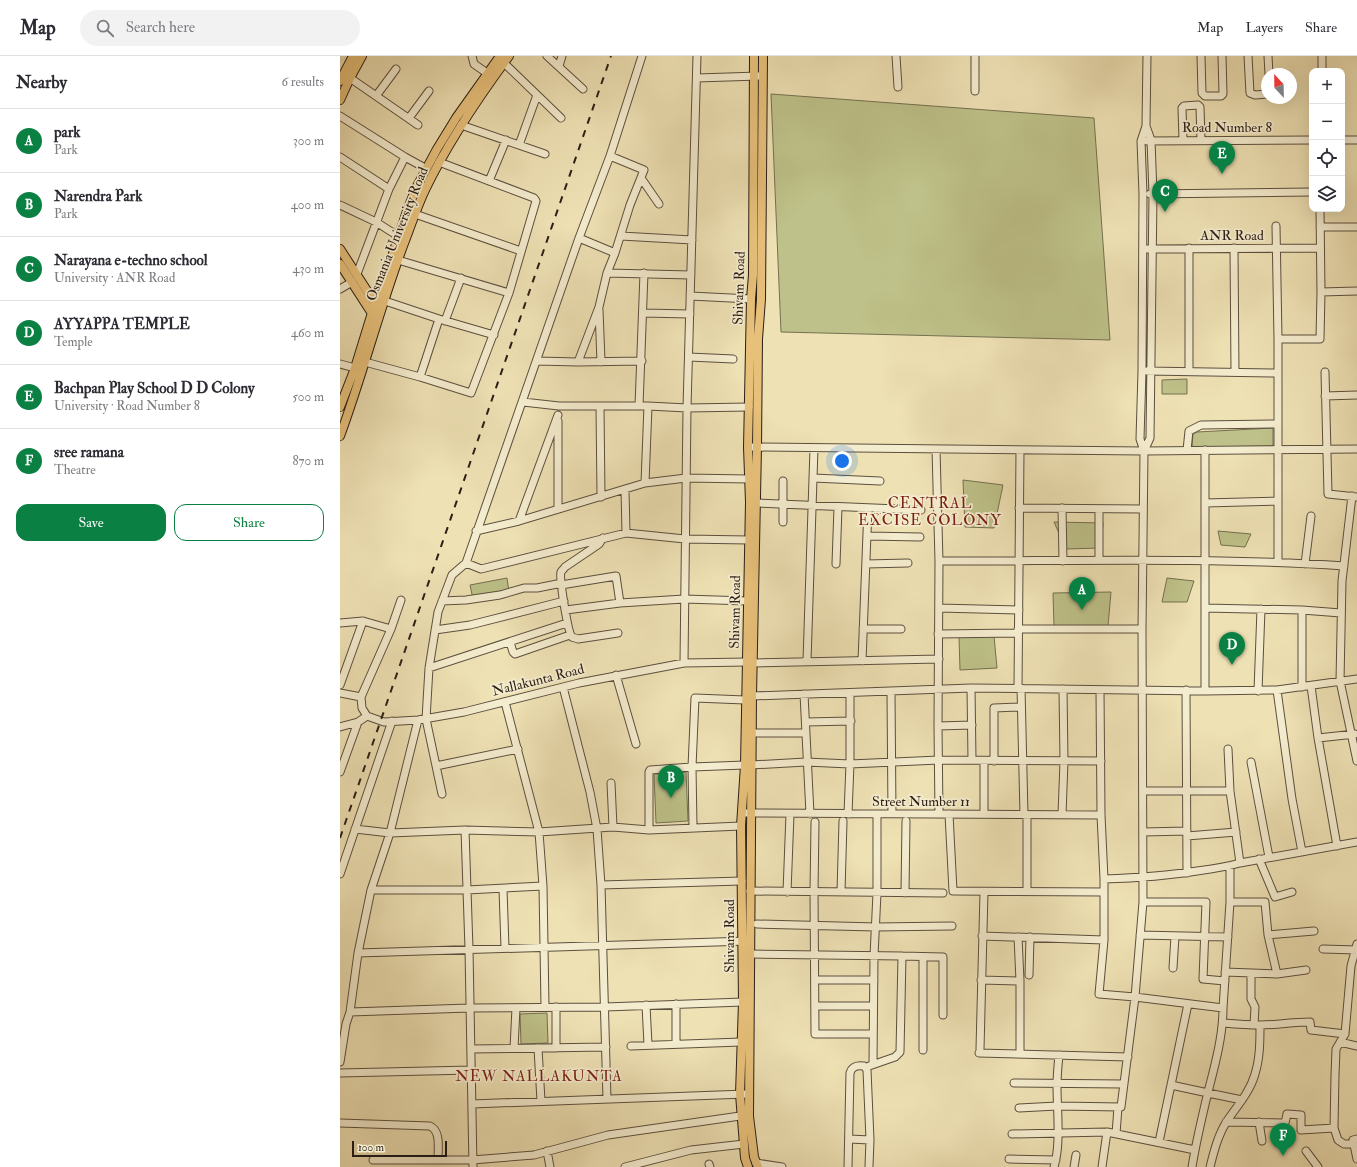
<!DOCTYPE html>
<html lang="en">
<head>
<meta charset="utf-8">
<style>
	:root { --surface:#fff; --page:#f2f2f3; --text:#2b2b33; --muted:#7c7c81; --line:#e1e1e2; --accent:#0b8043 }
	body { margin:0; font-family:"IM FELL Double Pica",serif; background:var(--page); color:var(--text) }
	.controls { position:absolute; right:12px; top:12px; display:grid; overflow:hidden; border-radius:8px; box-shadow:0 4px 16px #0002 }
	.controls button { width:36px; height:36px; display:grid; place-items:center; padding:0; border:0; border-bottom:1px solid var(--line); background:var(--surface); color:var(--text); font:20px sans-serif }
	.compass { position:absolute; left:921px; top:12px; width:36px; height:36px; border-radius:50%; background:var(--surface); box-shadow:0 4px 16px #0002; rotate:338deg }
	.scale { position:absolute; left:12px; bottom:10px; width:95px; box-sizing:border-box; padding-left:4px; border:2px solid #2b1e17; border-top:0; font-size:11px; line-height:14px; white-space:nowrap; color:#2b1e17; -webkit-text-stroke:3px #f4ecce; paint-order:stroke }
	.you { position:absolute; left:502px; top:405px; width:14px; height:14px; margin:-10px; border:3px solid #fff; border-radius:50%; background:#1a73e8; box-shadow:0 0 0 6px #1a73e833 }
	.badge { display:grid; place-items:center; width:26px; height:26px; border-radius:50%; background:var(--accent); color:#fff; font-size:13px; font-weight:700 }
	.pin { position:absolute; translate:-50% -33px; filter:drop-shadow(0 1px 2px #0008) }
	.pin::after { content:''; position:absolute; top:21px; width:14px; height:12px; background:inherit; clip-path:polygon(0 0,100% 0,50% 100%) }
	.list { margin:0; padding:0; list-style:none }
	h2 { display:flex; justify-content:space-between; align-items:center; height:52px; margin:0; padding:0 16px; font-size:17px }
	h2 small { font-size:13px; font-weight:400; color:var(--muted) }
	.list li { display:grid; grid-template-columns:26px 1fr auto; gap:12px; align-items:center; box-sizing:border-box; height:64px; padding:0 16px; border-top:1px solid var(--line) }
	.list b { display:block; font-size:15px; white-space:nowrap }
	.list p { margin:0; font-size:13px; white-space:nowrap; color:var(--muted) }
	.list em { font-size:13px; font-style:normal; color:var(--muted) }
	.actions { display:flex; gap:8px; padding:12px 16px }
	.actions a { flex:1; padding:9px 0; border:1px solid var(--accent); border-radius:12px; text-align:center; font-size:14px; color:var(--accent) }
	.actions .main { background:var(--accent); color:#fff }
	.icon { flex:none; width:22px; height:22px; fill:none; stroke:currentColor; stroke-width:2; stroke-linecap:round; stroke-linejoin:round }
	.map { position:relative; flex:none; width:1017px; height:1111px; overflow:hidden }
	header { display:flex; align-items:center; gap:24px; box-sizing:border-box; height:56px; padding:0 20px; background:var(--surface); border-bottom:1px solid var(--line) }
	header strong { font-size:19px }
	nav { display:flex; gap:22px; margin-inline-start:auto; font-size:14px }
	.search { width:280px; height:36px; background:var(--page); display:flex; align-items:center; gap:10px; box-sizing:border-box; padding:0 14px; border-radius:22px; color:var(--muted); font-size:15px }
	main { display:flex }
	aside { flex:1; background:var(--surface) }
	.map>svg:first-child { display:block }
	.green { fill:#bec189; stroke:#747050 }
	.lines { fill:none; stroke-linecap:round; stroke-linejoin:round }
	.minor-casing { stroke:#5c4f3e; stroke-width:9 }
	.major-casing { stroke:#2b1e17; stroke-width:10 }
	.minor { stroke:#f4ecce; stroke-width:7 }
	.major { stroke:#e7c07a; stroke-width:8 }
	.rail { stroke:#2b1e17; stroke-width:2; stroke-dasharray:7 7; stroke-linecap:butt }
	.labels { text-anchor:middle; dominant-baseline:central; stroke-width:3.5; stroke-linejoin:round; paint-order:stroke }
	.street-label { font-size:14px; fill:#2b1e17; stroke:#f4ecce }
	.neighbourhood-label { font-size:15px; letter-spacing:1px; fill:#7a1f14; stroke:#f4ecce }
</style>
</head>
<body>
<header>
<strong>Map</strong>
<div class="search"><svg class="icon" aria-label="search" viewBox="0 0 24 24"><circle cx="10" cy="10" r="6"/><path d="M15 15l6 6"/></svg>Search here</div>
<nav><a>Map</a><a>Layers</a><a>Share</a></nav>
</header>
<main>
<aside>
<h2>Nearby<small>6 results</small></h2>
<ul class="list">
<li><span class="badge">A</span><div><b>park</b><p>Park</p></div><em>300 m</em></li>
<li><span class="badge">B</span><div><b>Narendra Park</b><p>Park</p></div><em>400 m</em></li>
<li><span class="badge">C</span><div><b>Narayana e-techno school</b><p>University · ANR Road</p></div><em>430 m</em></li>
<li><span class="badge">D</span><div><b>AYYAPPA TEMPLE</b><p>Temple</p></div><em>460 m</em></li>
<li><span class="badge">E</span><div><b>Bachpan Play School D D Colony</b><p>University · Road Number 8</p></div><em>500 m</em></li>
<li><span class="badge">F</span><div><b>sree ramana</b><p>Theatre</p></div><em>870 m</em></li>
</ul>
<div class="actions"><a class="main">Save</a><a>Share</a></div>
</aside>
<div class="map">
<svg width="1017" height="1111" viewBox="0 0 1017 1111">
	<rect width="100%" height="100%" fill="#eee1b4"/>
	<filter id="stains"><feTurbulence type="fractalNoise" baseFrequency=".005" numOctaves="4"/><feColorMatrix values="0 0 0 0 .2 0 0 0 0 .09 0 0 0 0 .02 0 0 0 .5 -.17"/></filter>
	<radialGradient id="worn" r=".72"><stop offset=".6" stop-color="#630" stop-opacity="0"/><stop offset="1" stop-color="#630" stop-opacity=".3"/></radialGradient>
	<path class="green" d="M431,38L754,62L770,284L441,276Z
		M847,323V338H822V324Z
		M933,372V390L852,391L853,378L857,376Z
		M623,424L663,429L654,472L625,471Z
		M714,466L763,467L761,492L726,493Z
		M878,475L911,478L905,491L881,489Z
		M167,522L169,536L133,543L130,529Z
		M827,522L854,525L847,546H822Z
		M771,536L768,570H714L713,537Z
		M654,580L657,612L620,614L619,581Z
		M346,716L348,765L316,767L314,718Z
		M207,957L208,987L181,988L180,958Z"/>
	<g class="lines">
		<defs>
			<path id="minor" d="M132,0L134,8L147,17
				M207,0L243,33
				M556,0L558,31
				M861,0L862,37L865,40H881L883,38L882,0
				M908,0L910,37L915,39L927,38
				M928,0L929,18
				M982,0V15
				M164,7L221,62
				M219,10L222,0
				M10,22L78,69
				M357,22L419,20
				M635,35V0
				M36,40L56,13
				M0,60L65,101L85,112
				M69,62L89,35
				M121,69L205,98
				M843,84L842,52L844,50L858,49L860,51L861,84
				M1002,84H1017
				M807,85L972,84
				M179,89L197,39
				M0,101L49,133
				M301,122L319,148
				M149,125L166,84
				M810,138L972,136
				M0,149L36,166L58,180
				M75,158L181,195
				M936,170L938,283V506
				M980,171H1017
				M281,180L352,184
				M239,182L275,197
				M849,192V315
				M894,192L895,316
				M807,193L980,192
				M58,204L169,237
				M267,217L351,219
				M17,218L49,133L65,101
				M0,233L12,226
				M981,236L1017,235
				M350,240L411,243
				M39,243L99,263L154,279
				M259,254L261,306
				M303,257L350,258
				M105,265L121,222
				M938,283H980L981,236L980,153
				M349,301L393,303
				M197,305L238,306L302,305
				M25,306L80,321L131,337L169,237L196,145L194,142L99,106
				M238,306L259,251L267,217L275,197L290,149L304,114L270,100
				M0,308L15,312
				M807,315L938,317
				M985,316L988,438L1017,441
				M80,321L99,263
				M985,340L1017,339
				M183,346L219,350H308L347,352L409,351
				M299,350L304,217
				M260,351L261,441
				M218,365V453
				M411,391L804,395L1017,393
				M596,393L599,505L598,670L599,758
				M847,394L849,375L861,369L937,368
				M804,395L810,382L813,138L811,84L806,70
				M473,422L540,425
				M443,425V466
				M305,427L308,350
				M285,434L286,477
				M1012,440L1002,525L1000,625L1017,705
				M416,447L581,454
				M865,447L938,445
				M679,452L803,453
				M722,452L723,505
				M759,453V504
				M179,465L218,359
				M136,475L179,465L305,427L346,422L409,423
				M528,480L580,481
				M263,482L259,488L225,511C224,513 222,514 221,516C219,522 228,577 232,581C234,582 236,582 238,583L278,577
				M599,505C734,505 869,501 1004,510
				M126,507L141,513L286,477L345,483L409,484
				M496,508L498,451
				M526,508L568,507
				M965,508L971,460
				M102,545L126,544L160,539L184,532H197L217,528L221,529L276,520L280,547
				M599,552L679,554
				M865,552L962,554L1001,557
				M226,554L280,547L344,543L408,545
				M0,567L23,565L51,573
				M523,573H561
				M678,573H802
				M95,574L130,569L224,545
				M598,578L678,577
				M170,586L173,596L175,598L230,579
				M467,605L474,392
				M522,605L528,452
				M344,607L347,352L357,0
				M413,607L599,603
				M89,612L227,567
				M276,619L296,688
				M0,629L23,565
				M971,630L978,682L997,790
				M223,631L250,736L257,773L261,829L267,1043
				M962,631V554
				M631,632L632,704
				M678,632L680,394
				M681,632L684,759
				M760,634L761,759L764,823V884L759,938L795,941L883,952
				M846,634L847,817
				M937,634L952,743L962,796
				M865,635V394
				M918,635L921,553
				M551,636L552,758
				M0,637L21,641L22,652L27,660
				M464,638L470,758
				M412,640L631,632L865,635L937,634L1017,623
				M21,641L51,573L61,544
				M165,646L199,776L203,830L205,951
				M27,660L44,666L78,664L124,656L239,627L344,607L407,606
				M466,666L511,665
				M598,670L632,669
				M0,671L18,666L27,660
				M412,677H466
				M978,682L1015,678
				M888,693L890,735L900,807
				M654,705V652L681,651
				M911,706L929,801
				M411,709L466,706L510,708L599,704L761,705
				M96,710L178,693
				M0,716L18,666
				M271,727L273,771
				M803,735H890
				M102,738L86,663L89,612L98,556L112,519L126,507L239,182L270,100L302,0
				M402,757L761,759
				M508,758L510,708V637
				M609,758L613,835L764,836
				M644,758V705
				M722,759L724,705L723,633
				M475,766L474,836L475,978H533
				M353,771L352,711L355,642L405,644
				M15,773L50,777L125,774L199,776L273,771L309,774L401,770
				M125,774L129,893L133,1111
				M309,774V716L310,714L352,711L405,709
				M803,776L847,775
				M847,780L896,776
				M919,803L935,841L952,836
				M0,818L52,665
				M764,823C795,822 826,820 857,815C872,813 886,811 900,807L1017,786
				M261,829L402,825
				M163,833L165,892
				M31,834H127L203,830
				M410,835L603,837
				M687,835V759
				M447,836L450,758
				M501,836L503,765
				M565,837L566,765
				M803,846H866L863,923L885,925
				M417,868L536,871L612,870
				M800,879L888,881
				M928,879L974,875
				M642,880L764,884
				M983,893L1017,894
				M18,897L408,885
				M411,898L562,900L603,901V959
				M583,901V994
				M833,912L835,880
				M885,916L937,918L928,879L925,846H890
				M911,917V943L915,951L914,969
				M937,918L966,914
				M689,919L690,881
				M475,924H534
				M641,924L680,925L678,881
				M680,925V998
				M336,948V987
				M306,949L308,989
				M475,950H533
				M10,956L129,952L265,951L403,946
				M883,967C895,968 908,969 920,969C937,969 953,966 970,966L971,974L1005,978
				M1000,986L1017,990
				M291,990L401,986
				M174,992L176,952
				M198,992L201,1045
				M216,992V951
				M131,993L266,991
				M640,993L644,836
				M639,997L788,1001
				M0,1006L6,968L10,956L18,897L31,834L50,777L78,664
				M533,1008L534,900L537,837V758
				M529,1010L555,1001L560,996L562,900
				M0,1017L131,1014
				M674,1027L783,1028
				M831,1029L868,1037L902,1044
				M132,1048L406,1038
				M679,1052L717,1050L781,1051L795,941L803,846L802,573L804,395L800,383L802,315L803,138L801,85L806,70L807,0
				M886,1066L945,1067L947,1058L961,1059V1074L994,1072
				M919,1066L922,1085
				M0,1067L90,1070C101,1075 98,1092 98,1103
				M672,1078L767,1076L855,1094
				M776,1078L778,1051
				M509,1083L530,1084
				M1017,1083L1013,1084L1017,1103
				M819,1086L848,948
				M1014,1088H1004L998,1084L994,1072L995,1019L996,993L1005,978L1011,910L1017,888
				M207,1095L210,1111
				M966,1095L978,1111
				M669,1103L716,1104
				M33,1104H132L194,1099L268,1079L407,1059
				M416,1107L442,1111
				M369,1108L370,1111
				M285,1111L351,1094L404,1088
				M508,1111L510,1017C512,1010 517,1009 524,1010L527,1014L530,1084L529,1110
				M714,1111C721,1089 717,1054 717,1030C717,1020 718,1009 719,999
				M734,1111L736,1099
				M762,1111L767,1076
				M852,1111C856,1086 862,1061 868,1036C875,1009 883,980 883,952L890,846V810
				M870,1111C874,1095 878,1079 887,1065C897,1050 910,1036 915,1018C920,1002 920,985 920,969"/>
			<path id="major" d="M0,25L13,0
				M0,44L10,22L22,0
				M0,193L35,247L37,248
				M0,208L33,259
				M0,351L15,312L35,247L42,231L67,155L76,132L97,93L116,62L160,0
				M0,380C24,315 41,247 66,182C72,166 78,149 85,134C108,86 138,42 169,0
				M408,1111L405,1102L400,1038L403,946L401,770L405,709L410,446L408,391L411,243L413,219L414,0
				M418,1111L414,1101L409,1060L412,640L417,391L418,283L421,243L423,0"/>
		</defs>
		<use href="#minor" class="minor-casing"/>
		<use href="#major" class="major-casing"/>
		<use href="#minor" class="minor"/>
		<use href="#major" class="major"/>
		<path class="rail" d="M0,782L271,0"/>
	</g>
	<g class="labels">
		<g class="street-label">
			<text x="887" y="71">Road Number 8</text>
			<text transform="translate(57 178) rotate(-68)">Osmania University Road</text>
			<text x="892" y="179">ANR Road</text>
			<text transform="translate(399 232) rotate(-88)">Shivam Road</text>
			<text transform="translate(395 556) rotate(-89)">Shivam Road</text>
			<text transform="translate(198 624) rotate(-14)">Nallakunta Road</text>
			<text x="581" y="745">Street Number 11</text>
			<text transform="translate(389 880) rotate(-90)">Shivam Road</text>
		</g>
		<g class="neighbourhood-label">
			<text x="590" y="447">CENTRAL<tspan x="590" dy="17">EXCISE COLONY</tspan></text>
			<text x="199" y="1020">NEW NALLAKUNTA</text>
		</g>
	</g>
	<rect width="100%" height="100%" filter="url(#stains)"/>
	<rect width="100%" height="100%" fill="url(#worn)"/>
</svg>
<div class="controls">
<button>+</button>
<button>−</button>
<button><svg class="icon" aria-label="locate" viewBox="0 0 24 24"><circle cx="12" cy="12" r="6"/><path d="M12 2v4M12 18v4M2 12h4M18 12h4"/></svg></button>
<button><svg class="icon" aria-label="layers" viewBox="0 0 24 24"><path d="M12 4l9 5-9 5-9-5zM3 14l9 5 9-5"/></svg></button>
</div>
<svg class="compass" viewBox="-18 -18 36 36"><path d="M0-13l5 13h-10z" fill="#e53935"/><path d="M0 13l5-13h-10z" fill="#7c7c81"/></svg>
<div class="scale">100 m</div>
<div class="you"></div>
<div class="pin badge" style="left:742px;top:554px">A</div>
<div class="pin badge" style="left:331px;top:742px">B</div>
<div class="pin badge" style="left:825px;top:156px">C</div>
<div class="pin badge" style="left:892px;top:609px">D</div>
<div class="pin badge" style="left:882px;top:118px">E</div>
<div class="pin badge" style="left:943px;top:1100px">F</div>
</div>
</main>
</body>
</html>
